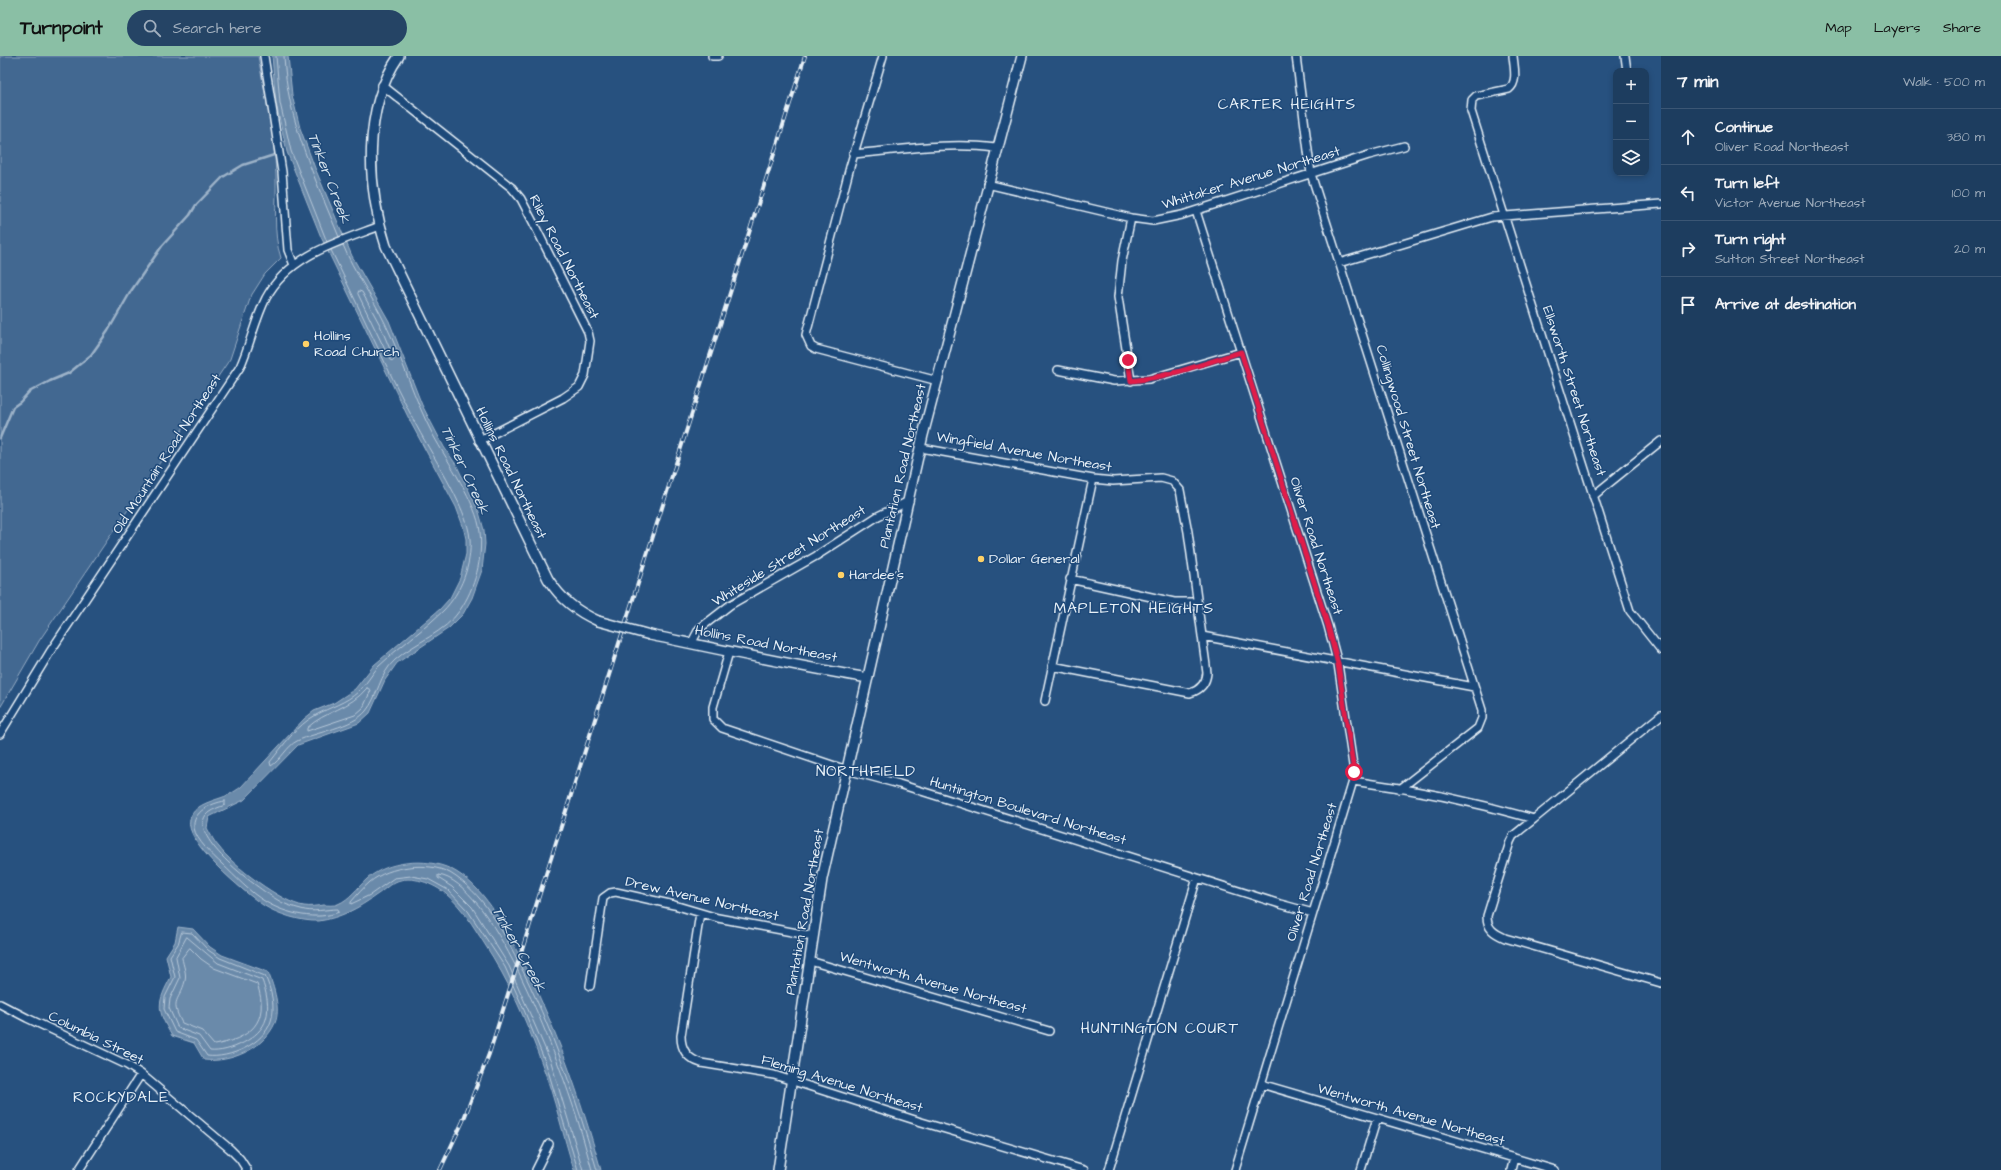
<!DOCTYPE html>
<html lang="en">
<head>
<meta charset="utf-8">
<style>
	:root { --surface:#1d3d5f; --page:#254465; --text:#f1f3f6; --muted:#a0aebd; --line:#3b5674; --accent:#8abfa5 }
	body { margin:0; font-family:"Architects Daughter",sans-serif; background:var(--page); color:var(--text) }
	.controls { position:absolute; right:12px; top:12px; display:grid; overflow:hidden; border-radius:8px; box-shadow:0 2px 6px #0003 }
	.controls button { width:36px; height:36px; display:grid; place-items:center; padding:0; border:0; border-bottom:1px solid var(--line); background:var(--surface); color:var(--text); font:20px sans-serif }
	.stop { position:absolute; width:12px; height:12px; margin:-9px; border:3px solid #e11d48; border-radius:50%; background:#fff }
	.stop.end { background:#e11d48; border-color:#fff; box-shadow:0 1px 4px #0008 }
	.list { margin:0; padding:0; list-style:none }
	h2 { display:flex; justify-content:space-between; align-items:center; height:52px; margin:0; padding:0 16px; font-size:17px }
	h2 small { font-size:13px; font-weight:400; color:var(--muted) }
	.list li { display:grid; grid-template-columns:26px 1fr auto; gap:12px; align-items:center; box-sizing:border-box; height:56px; padding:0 16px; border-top:1px solid var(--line) }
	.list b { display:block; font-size:15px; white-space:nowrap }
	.list p { margin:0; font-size:13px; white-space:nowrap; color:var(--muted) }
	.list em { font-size:13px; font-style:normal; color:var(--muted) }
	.icon { flex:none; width:22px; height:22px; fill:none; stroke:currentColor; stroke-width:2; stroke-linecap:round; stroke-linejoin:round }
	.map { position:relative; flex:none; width:1661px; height:1114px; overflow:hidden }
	header { display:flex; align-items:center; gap:24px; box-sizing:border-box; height:56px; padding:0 20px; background:var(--accent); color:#111 }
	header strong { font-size:19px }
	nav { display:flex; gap:22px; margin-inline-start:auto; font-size:14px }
	.search { width:280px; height:36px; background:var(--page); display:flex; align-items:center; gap:10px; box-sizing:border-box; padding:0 14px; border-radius:22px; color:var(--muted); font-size:15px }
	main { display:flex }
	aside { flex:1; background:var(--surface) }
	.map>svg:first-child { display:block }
	.green { fill:#436891; stroke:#96acc4 }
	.water { fill:#6b8aaa; stroke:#9db3c9 }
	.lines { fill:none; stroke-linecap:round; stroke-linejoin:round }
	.shore { stroke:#b6c8d9; stroke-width:1 }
	.stream { stroke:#9db3c9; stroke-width:2.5 }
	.minor-casing { stroke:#e8f1f8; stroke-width:10 }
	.major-casing { stroke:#e8f1f8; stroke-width:12 }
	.minor { stroke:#1f4a7a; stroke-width:7 }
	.major { stroke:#1f4a7a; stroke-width:9 }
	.rail-casing { stroke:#e8f1f8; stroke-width:4 }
	.rail { stroke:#1f4a7a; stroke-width:2.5; stroke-dasharray:8; stroke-linecap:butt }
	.major-bridge-casing { stroke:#e8f1f8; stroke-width:12; stroke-linecap:butt }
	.major-bridge { stroke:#1f4a7a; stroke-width:9 }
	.route { stroke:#e11d48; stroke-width:5 }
	.poi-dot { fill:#ffd166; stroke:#1f4a7a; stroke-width:1.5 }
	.labels { text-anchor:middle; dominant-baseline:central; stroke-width:3; stroke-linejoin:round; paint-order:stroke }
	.street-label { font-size:14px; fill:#e8f1f8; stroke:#1f4a7a }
	.poi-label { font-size:14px; fill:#e8f1f8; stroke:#1f4a7a; text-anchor:start }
	.neighbourhood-label { font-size:15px; letter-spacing:1px; fill:#e8f1f8; stroke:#1f4a7a }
	.water-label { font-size:15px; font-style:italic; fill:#d5e2ec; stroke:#1f4a7a }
</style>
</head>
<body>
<header>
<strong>Turnpoint</strong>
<div class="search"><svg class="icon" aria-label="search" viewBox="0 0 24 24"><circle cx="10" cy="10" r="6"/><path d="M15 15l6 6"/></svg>Search here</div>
<nav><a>Map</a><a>Layers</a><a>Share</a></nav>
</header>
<main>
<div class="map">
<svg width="1661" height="1114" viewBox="0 0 1661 1114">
	<rect width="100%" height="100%" fill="#27517f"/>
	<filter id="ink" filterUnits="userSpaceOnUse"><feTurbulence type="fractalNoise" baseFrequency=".025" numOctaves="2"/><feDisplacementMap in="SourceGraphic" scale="8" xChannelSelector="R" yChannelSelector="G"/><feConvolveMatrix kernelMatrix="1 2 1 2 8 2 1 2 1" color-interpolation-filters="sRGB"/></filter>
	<g filter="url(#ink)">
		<path class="green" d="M0,0H258C265,40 275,80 276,121C277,148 272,176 281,202L265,218L251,240L230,303L39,585L0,652Z"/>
		<path class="water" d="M272,0H288L292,39L300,72L315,112L352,200L389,265L422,349L444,391L457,410L479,456L484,474L485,488L482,514L472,542L463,558L449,572L397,607L385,624L370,657L359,667L298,689L244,744L209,761L207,772C211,779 214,786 219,791C232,809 282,847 304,850C310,851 317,850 323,849C328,849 334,850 338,848C350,843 357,832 367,823C387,805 426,801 451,813C484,830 504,869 520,901C556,970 580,1040 601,1114H574C563,1079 555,1043 542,1008C527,966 509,925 484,887C473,870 463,852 446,838C434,828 411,818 395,826C388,829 382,836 375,840C359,852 340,862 319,865C302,866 277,858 263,849C245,837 183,786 190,763C195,746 217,745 230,738C234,736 238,733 241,731L304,663L314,655L334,647L355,633L374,609L440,553L450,542L460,522L466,498V483L463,470L456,451L411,367L321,181L287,96L276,47Z
			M178,871L193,873L210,891L222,899L268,916C274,931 281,953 275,967C264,993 230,1007 204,1004L194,987L172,980C156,953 157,947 171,921L166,900L175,886Z"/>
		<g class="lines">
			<path class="shore" d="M276,0L280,47L291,95L327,186
				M284,0C287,64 315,122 339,181
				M331,194C359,251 385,309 414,365C429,395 468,452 470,483C472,508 461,537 443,555C423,575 398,591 378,611C371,619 366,629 358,636C346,647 330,651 316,659C297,669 283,690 270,706L271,710C281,704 287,690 297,685C316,676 353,671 366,655C378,641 379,618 395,604C415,586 445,577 460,554C475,532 483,502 480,476C477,447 447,405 433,379C414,343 403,304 385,267C372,240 354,216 343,189
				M359,235L362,236L380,269L394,303L393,305L390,304L358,238Z
				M367,632L371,634L363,652L355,659L307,675V672C325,655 350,653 367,632Z
				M225,745V749C220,751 210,754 206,759C188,782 259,833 276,843C283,848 293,851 301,853C312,857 327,853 338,853L339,856C317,865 286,858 266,846C249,836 236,821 222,808C213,800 196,784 194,772C192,756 211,747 225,745Z
				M182,876L192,877L208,894L220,902L265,920C271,933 276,951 271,965C264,988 229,1003 207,1000L196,984L175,976L164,953L165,941L175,921L170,900L178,888Z
				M187,881L218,907L262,924C266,935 270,951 266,963C261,982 229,997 210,995L199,980L178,972L169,952L170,943L180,922L176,901Z
				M190,892L201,903L214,912L257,928C271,967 249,983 214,989L202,975L182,967C169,943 180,945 185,925C187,917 183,909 182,902Z
				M578,1114L546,1008L524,954L505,911L468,855L448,834L428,823L411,820L394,822L370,839L351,848V846C357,839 363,832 370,826C389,810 428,805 450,817C483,837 501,872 518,905C552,972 576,1042 597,1114
				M583,1114L551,1006L509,910L472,851L452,831L438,822V819C491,825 554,994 570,1041C579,1065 585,1090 592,1114"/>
			<path class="stream" d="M0,382L13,351L20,346L29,336L50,325L69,317L91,299L108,275L131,235L162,190L190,159L196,149L223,121L243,109L274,99"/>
			<defs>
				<path id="minor" d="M264,0L282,116L288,194L294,209
					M712,0H718
					M883,0L850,111L806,279L811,290L816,293L938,325
					M1296,0L1311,118L1482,654V662L1478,672L1400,733
					M1513,0C1514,11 1518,26 1509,33L1476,40L1472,44L1471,55L1630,555L1661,594
					M1625,0L1627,15
					M382,29L512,132L521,143L533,166L588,276L590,285L585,319L579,331L563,342L479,385
					M853,98C900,94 949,86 996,92
					M987,128L1131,162L1153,165L1182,159L1369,99L1404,90
					M1196,155L1328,570L1338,608L1354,716L1353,725L1235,1114
					M1131,162L1122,205L1118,241L1131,325
					M1339,207L1492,161L1661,148
					M1058,314L1114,325L1149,323L1241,296
					M921,392L1093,423L1113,425L1161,422L1172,425L1180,434L1188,476L1207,617C1206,628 1200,634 1190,637L1052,610
					M1593,440L1661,385
					M1070,523L1174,546H1197
					M1202,580L1474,631
					M691,588L699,573L730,549L816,500L878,460L909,445
					M729,596L713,651V663L722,672L847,714L899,728L1280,848L1313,857
					M1045,645L1093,423
					M0,678L50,596L240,311C250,289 255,264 266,242C289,199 338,186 380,170
					M1353,725C1414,733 1475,746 1534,763L1661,659
					M1534,763L1513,780L1510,786L1487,860C1487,873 1494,877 1505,882L1661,927
					M700,857L681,980C681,994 688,1003 701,1007L774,1019L918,1065L1084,1114
					M810,905L1049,975
					M590,930L603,842L610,837L616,836L674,849L718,862L813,880
					M0,948L27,962L127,1009L141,1018L230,1093L240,1103L247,1114
					M1261,1028L1555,1114
					M79,1114L141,1018
					M536,1114L549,1088
					M1109,1114L1197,822
					M1361,1114L1377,1062
					M1511,1114L1514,1102"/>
				<path id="major" d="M399,0C362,54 367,130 386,190L548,523C561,543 576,555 598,565
					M650,579C722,594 795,610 868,622
					M778,1114L822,823L923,379L1022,0"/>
			</defs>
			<use href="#minor" class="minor-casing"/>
			<use href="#major" class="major-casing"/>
			<use href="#minor" class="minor"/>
			<use href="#major" class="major"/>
			<defs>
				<path id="rail" d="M440,1114L463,1065L489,998L805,0"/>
			</defs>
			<use href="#rail" class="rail-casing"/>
			<use href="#rail" class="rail"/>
			<defs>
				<path id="major-bridge" d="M598,565L650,579"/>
			</defs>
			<use href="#major-bridge" class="major-bridge-casing"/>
			<use href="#major-bridge" class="major-bridge"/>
		</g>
	</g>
	<g class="lines" filter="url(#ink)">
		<path class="route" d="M1128,304L1131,325C1169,321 1205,307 1241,296L1328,570L1338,608L1354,716"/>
	</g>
	<g class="poi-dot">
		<circle cx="306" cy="288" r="4"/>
		<circle cx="981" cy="503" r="4"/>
		<circle cx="841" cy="519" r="4"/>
	</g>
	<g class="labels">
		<g class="street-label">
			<text transform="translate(1251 122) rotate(-17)">Whittaker Avenue Northeast</text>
			<text transform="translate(564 201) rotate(63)">Riley Road Northeast</text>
			<text transform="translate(1574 335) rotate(72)">Ellsworth Street Northeast</text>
			<text transform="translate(1408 381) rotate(73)">Collingwood Street Northeast</text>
			<text transform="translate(1024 396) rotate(10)">Wingfield Avenue Northeast</text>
			<text transform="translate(167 398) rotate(-57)">Old Mountain Road Northeast</text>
			<text transform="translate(903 410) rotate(-77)">Plantation Road Northeast</text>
			<text transform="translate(511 417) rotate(64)">Hollins Road Northeast</text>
			<text transform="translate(1316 490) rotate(72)">Oliver Road Northeast</text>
			<text transform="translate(789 500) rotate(-32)">Whiteside Street Northeast</text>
			<text transform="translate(766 588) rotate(11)">Hollins Road Northeast</text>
			<text transform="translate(1028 755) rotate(17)">Huntington Boulevard Northeast</text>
			<text transform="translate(1312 816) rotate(-73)">Oliver Road Northeast</text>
			<text transform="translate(702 843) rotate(13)">Drew Avenue Northeast</text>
			<text transform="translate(805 856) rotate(-80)">Plantation Road Northeast</text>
			<text transform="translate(933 927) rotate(16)">Wentworth Avenue Northeast</text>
			<text transform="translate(96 982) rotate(26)">Columbia Street</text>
			<text transform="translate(842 1028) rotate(17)">Fleming Avenue Northeast</text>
			<text transform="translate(1411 1059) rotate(16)">Wentworth Avenue Northeast</text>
		</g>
		<g class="poi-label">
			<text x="314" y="280">Hollins<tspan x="314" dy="16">Road Church</tspan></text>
			<text x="989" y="503">Dollar General</text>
			<text x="849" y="519">Hardee's</text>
		</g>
		<g class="neighbourhood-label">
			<text x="1287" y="48">CARTER HEIGHTS</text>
			<text x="1134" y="552">MAPLETON HEIGHTS</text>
			<text x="866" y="715">NORTHFIELD</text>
			<text x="1160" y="972">HUNTINGTON COURT</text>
			<text x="121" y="1041">ROCKYDALE</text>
		</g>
		<g class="water-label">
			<text transform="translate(329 122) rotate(69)">Tinker Creek</text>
			<text transform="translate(465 414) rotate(65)">Tinker Creek</text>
			<text transform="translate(519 893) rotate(61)">Tinker Creek</text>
		</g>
	</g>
</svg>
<div class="controls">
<button>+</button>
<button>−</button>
<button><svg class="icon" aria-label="layers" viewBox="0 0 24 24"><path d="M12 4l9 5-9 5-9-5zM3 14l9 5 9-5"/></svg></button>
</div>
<div class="stop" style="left:1354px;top:716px"></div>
<div class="stop end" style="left:1128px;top:304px"></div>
</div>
<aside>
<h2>7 min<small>Walk · 500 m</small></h2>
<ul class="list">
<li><svg class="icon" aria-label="ahead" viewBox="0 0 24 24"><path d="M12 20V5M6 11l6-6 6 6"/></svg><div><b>Continue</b><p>Oliver Road Northeast</p></div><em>380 m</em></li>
<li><svg class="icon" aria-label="left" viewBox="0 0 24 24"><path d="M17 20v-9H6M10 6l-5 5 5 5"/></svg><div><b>Turn left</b><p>Victor Avenue Northeast</p></div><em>100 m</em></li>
<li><svg class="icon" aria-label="right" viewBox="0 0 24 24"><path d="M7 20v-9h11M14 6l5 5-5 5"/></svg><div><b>Turn right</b><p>Sutton Street Northeast</p></div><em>20 m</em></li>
<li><svg class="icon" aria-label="arrive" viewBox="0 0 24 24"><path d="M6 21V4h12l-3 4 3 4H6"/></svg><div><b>Arrive at destination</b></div></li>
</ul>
</aside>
</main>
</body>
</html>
